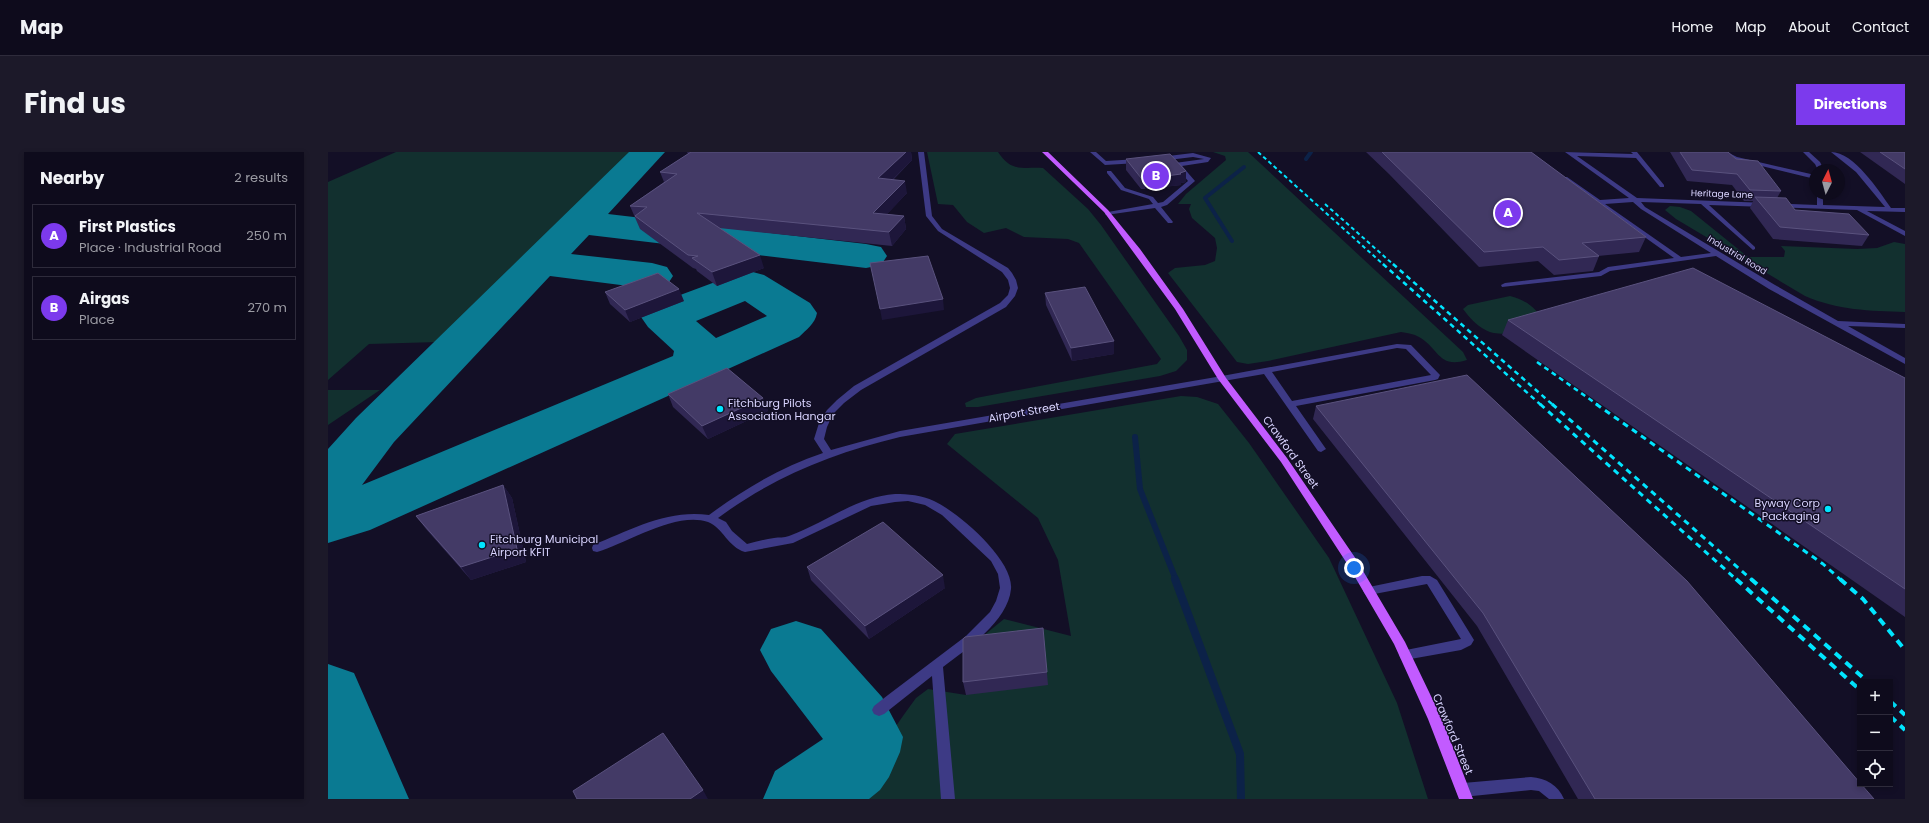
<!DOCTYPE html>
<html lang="en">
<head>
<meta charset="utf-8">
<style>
	:root { --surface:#0e0b1c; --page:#1c1929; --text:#f1f3f6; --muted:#9b9ba3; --line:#2e2b3b; --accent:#7c3aed }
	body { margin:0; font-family:Poppins,sans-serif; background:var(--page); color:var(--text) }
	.controls { position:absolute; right:12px; bottom:12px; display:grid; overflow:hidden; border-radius:0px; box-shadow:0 2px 6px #0003 }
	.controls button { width:36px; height:36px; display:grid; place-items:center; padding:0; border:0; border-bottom:1px solid var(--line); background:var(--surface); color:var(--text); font:20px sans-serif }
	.compass { position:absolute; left:1481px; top:12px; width:36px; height:36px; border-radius:50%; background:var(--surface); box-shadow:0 2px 6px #0003; rotate:6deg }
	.you { position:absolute; left:1026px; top:416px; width:14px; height:14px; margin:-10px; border:3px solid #fff; border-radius:50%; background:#1a73e8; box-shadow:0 0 0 6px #1a73e833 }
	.badge { display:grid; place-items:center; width:26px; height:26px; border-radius:50%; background:var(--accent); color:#fff; font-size:13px; font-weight:700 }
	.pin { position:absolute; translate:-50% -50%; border:2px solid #fff; box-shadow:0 1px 4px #0006 }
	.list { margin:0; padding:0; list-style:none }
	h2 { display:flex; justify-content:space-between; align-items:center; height:52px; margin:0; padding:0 16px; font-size:17px }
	h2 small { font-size:13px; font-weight:400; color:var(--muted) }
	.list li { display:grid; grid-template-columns:26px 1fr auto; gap:12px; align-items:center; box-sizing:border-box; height:64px; margin:0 8px 8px; padding:0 8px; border:1px solid var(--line); border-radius:0px }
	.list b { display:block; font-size:15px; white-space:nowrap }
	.list p { margin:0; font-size:13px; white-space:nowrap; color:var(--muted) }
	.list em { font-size:13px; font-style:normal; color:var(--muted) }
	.icon { flex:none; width:22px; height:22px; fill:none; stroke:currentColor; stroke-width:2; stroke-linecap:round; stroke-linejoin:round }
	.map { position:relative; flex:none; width:1577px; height:647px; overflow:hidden; border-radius:0px }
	header { display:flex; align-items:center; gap:24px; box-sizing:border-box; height:56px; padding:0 20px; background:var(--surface); border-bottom:1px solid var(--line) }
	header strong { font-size:19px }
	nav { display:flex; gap:22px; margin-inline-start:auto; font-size:14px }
	.intro { display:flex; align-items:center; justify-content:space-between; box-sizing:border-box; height:96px; padding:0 24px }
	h1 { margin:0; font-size:28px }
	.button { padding:10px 18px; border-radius:0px; background:var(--accent); color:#fff; font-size:14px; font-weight:700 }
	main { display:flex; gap:24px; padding:0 24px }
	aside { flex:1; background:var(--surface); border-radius:0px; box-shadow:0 2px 6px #0003 }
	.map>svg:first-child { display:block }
	.green { fill:#12302f }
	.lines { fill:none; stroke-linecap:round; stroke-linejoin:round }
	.stream-far2 { stroke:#0c2248; stroke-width:4 }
	.stream-far1 { stroke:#0c2248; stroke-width:6 }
	.stream { stroke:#0c2248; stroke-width:8 }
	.taxiway { fill:#0a7a92; fill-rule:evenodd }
	.minor { fill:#3d3a85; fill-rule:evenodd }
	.major { fill:#c25bff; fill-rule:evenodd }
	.rail-far3 { stroke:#00e5ff; stroke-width:2; stroke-dasharray:4 3; stroke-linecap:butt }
	.rail-far2 { stroke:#00e5ff; stroke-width:2.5; stroke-dasharray:5 4; stroke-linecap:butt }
	.rail-far1 { stroke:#00e5ff; stroke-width:3; stroke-dasharray:6 5; stroke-linecap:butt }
	.rail { stroke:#00e5ff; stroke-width:4; stroke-dasharray:8 6; stroke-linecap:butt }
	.wall { fill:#312854 }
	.shaded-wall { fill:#1d163a }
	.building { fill:#433a66; stroke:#5a527e }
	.poi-dot { fill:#00e5ff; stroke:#130f26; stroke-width:1.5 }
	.labels { text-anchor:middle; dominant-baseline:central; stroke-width:3; stroke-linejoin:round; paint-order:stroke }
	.far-street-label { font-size:9px; fill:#d9d4ff; stroke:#130f26 }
	.poi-label { font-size:11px; fill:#d9d4ff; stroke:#130f26; text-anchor:start }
	.street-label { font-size:11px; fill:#d9d4ff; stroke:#130f26 }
</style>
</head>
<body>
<header>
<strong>Map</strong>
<nav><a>Home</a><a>Map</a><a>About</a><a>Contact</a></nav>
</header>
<div class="intro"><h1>Find us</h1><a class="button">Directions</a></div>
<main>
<aside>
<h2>Nearby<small>2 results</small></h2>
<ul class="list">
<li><span class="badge">A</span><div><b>First Plastics</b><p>Place · Industrial Road</p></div><em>250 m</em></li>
<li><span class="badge">B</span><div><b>Airgas</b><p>Place</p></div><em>270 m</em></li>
</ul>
</aside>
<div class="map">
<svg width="1577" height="647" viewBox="0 0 1577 647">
	<rect width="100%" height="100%" fill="#130f26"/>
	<path class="green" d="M68,0H304L110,190L41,192L0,228V30Z
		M599,0H670C683,20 693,15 715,16L760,57L773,73L851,184L859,198V208L848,219L832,224L650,255H638L637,251L648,246L829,212L833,207L751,91L740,87L696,85L678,76L656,81L639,70L625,53L610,52Z
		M885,0H920L1135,200L1139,208C1110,217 1111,196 1091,185C1086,182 1079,181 1073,180L940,209L920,212L909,210L840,121L847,116L877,113L887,109L889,96L887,86L864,66L861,57L863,52H850L858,42L898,8L897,4Z
		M1342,54L1352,55L1363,59L1420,105H1456L1457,99L1453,94L1529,97L1549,96L1566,90L1577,92V160C1542,159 1509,158 1477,144L1348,67L1337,58Z
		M1182,144C1198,148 1209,156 1216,171C1179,182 1162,193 1135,157L1140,153Z
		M0,238H52L0,273Z
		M853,244L869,245L890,252L921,291L1001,406L1069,551L1100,647H503C539,620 562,581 588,546L600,537L638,543V498L676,467L743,484L730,408L710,366L619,292L627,282Z"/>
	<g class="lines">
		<path class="stream-far2" d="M978,7L983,0
			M904,89L877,46L916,15"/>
		<path class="stream-far1" d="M807,285L812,337L848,428"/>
		<path class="stream" d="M847,427L912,602L913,647"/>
		<path class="taxiway" d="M301,0H337L280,62L538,92L553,95L559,104L553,113L538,116L261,83L243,102L324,111L339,115L345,124L339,133L324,137L222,124L66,290L34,333L345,204L346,199L320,175L313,165L320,155L406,123L421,119L436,123L482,151L489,161C487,172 478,178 471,185L42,378L0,391V297L28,266ZM417,149L439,164L388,186L368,169Z
			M468,469L493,477L554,545L575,585L572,600L561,625L552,638L541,647H435L447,619L495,587L443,519L432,498L443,477Z
			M0,512L26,521L81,647H0Z"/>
		<path class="minor" d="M590,0H596L604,64L614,77L680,116L684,121L688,128L690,136L687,144L678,155L533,238L516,251L505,262L499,275L496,287L503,298L572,279L894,224L1069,192L1083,193L1112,223L1110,227L1107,228L968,254L998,297L993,300L990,299L936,222L572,285C505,301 445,325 390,366L398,370L404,379L419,392C428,390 437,387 446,386C451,385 456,386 461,384C497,371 528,345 567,342C580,342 594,343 606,349C630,360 686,408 683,437C680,469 639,497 615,515L627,647H613L604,524L556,562L551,564L546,562L544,558L546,554L560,543L638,484L662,460L668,449L672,436L670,422L663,409L614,363L597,353L580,349L567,350L543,354L465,391L417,400C400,395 395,376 380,370C348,359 299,391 269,400L265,399L264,396L265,393C302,378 340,357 381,363C416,337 453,315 495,301L486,287L491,271L499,258L509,248L526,234L672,151L680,143L682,136L680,128L674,120L610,79L598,64ZM1069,196L1078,197L1103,223L964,249L944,220Z
			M762,0H768L778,9L810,7L813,9L810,11L777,13Z
			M1237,0L1305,2L1303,0H1309L1336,33V35H1332L1308,6L1249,4L1309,46L1489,53V42H1495V53L1557,55L1528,20L1503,0C1526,0 1551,39 1563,56H1577V60L1539,59L1577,79V84L1529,58L1381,53L1427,95V97L1425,98L1373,52L1313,50L1317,55L1447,133L1510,169L1577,172V176L1520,174L1577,206V212L1441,137L1388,104L1282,119L1273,124L1174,135L1173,133L1177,131L1271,120L1280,115L1346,106L1235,27V25H1239L1272,48L1301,46ZM1305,50L1313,57L1383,101L1353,105L1277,52Z
			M1391,0H1399L1409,5L1487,23V27L1405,7Z
			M1475,0H1481L1492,10L1496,18H1490L1487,12Z
			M865,1L883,6L880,10L854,14L867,29L839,53L833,55L845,70L844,71H840L827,56L778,63L777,62L780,60L825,52L821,47L793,38L779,21V19H783L797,36L825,45L830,51L835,50L860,29L847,13V11L876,7L865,5L832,9L829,7L832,5Z
			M1094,424H1102L1109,428L1146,488L1143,493L1133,498L1077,508L1073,507L1071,503L1073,499L1133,487L1099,432L1041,443L1037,442L1035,439L1037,436L1041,435Z
			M1203,625C1218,626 1230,633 1236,647H1221L1211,639L1203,638L1135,645L1130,643L1128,638L1130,633L1135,631Z"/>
		<path class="major" d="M714,0H720L780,58L812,97L855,157L898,226L959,306L1028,407L1077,490L1114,567L1145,647H1131L1100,567L1066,492L1020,413L953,310L890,227L847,157L806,101L776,60Z"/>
		<path class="rail-far3" d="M930,0L1056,113
			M997,52L1066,113"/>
		<path class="rail-far2" d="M1055,112L1213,253
			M1065,112L1225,253
			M1209,210L1270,253"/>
		<path class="rail-far1" d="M1212,252L1409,428
			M1224,252L1424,428
			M1268,252L1495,412L1513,428"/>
		<path class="rail" d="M1408,427L1532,538
			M1423,427L1540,530
			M1512,427L1535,447L1577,498
			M1562,549L1577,563
			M1562,564L1577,578"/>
	</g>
	<path class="wall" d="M359,0H583L584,8L565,28L579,41L559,62L576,64L578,77L564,94L391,76L436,116L389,134L369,119L368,117L365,116L312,77L302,54L336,30L332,20L360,2Z
		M1038,0H1203L1318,85L1311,100L1270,104H1271L1265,119L1226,123L1210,109L1151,115L1061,22Z
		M1342,0H1400L1408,7L1453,39L1449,46L1467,58L1541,83L1534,94L1445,87L1422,56L1425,49H1416L1404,33L1359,29Z
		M1532,0H1577V32Z
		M798,7L858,30L853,31V33L817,37H813L798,18Z
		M277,140L356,149L302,170L282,152Z
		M717,141L786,202L744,209L718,153Z
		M1180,168L1577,226V465L1174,183Z
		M340,242L435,246L440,259L380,287L345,255Z
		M988,254L1546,647H1250L1149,474L985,267Z
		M175,333L184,346L198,410L143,428L98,377L88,364Z
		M479,415L617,436L541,487L483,428Z
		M715,476L720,533L638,543L635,530Z"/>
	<path class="shaded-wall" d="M578,0H583L584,8L553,39L550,26Z
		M858,19V30L853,31V33L817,37V27L852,21Z
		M577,29L579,41L548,74L545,61Z
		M576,64L578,77L564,94L561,80Z
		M432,103L436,116L389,134L384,120Z
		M351,137L356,149L302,170L297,158Z
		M615,147L616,158L554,168L552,157Z
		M786,189V202L744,209L743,196Z
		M435,246L440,259L380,287L374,274Z
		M175,333L184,346L198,410L143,428L133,415Z
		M615,423L617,436L541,487L537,474Z
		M375,638L380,647H362Z"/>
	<path class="building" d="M363,0H578L550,26L577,29L545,61L576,64L561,80L369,61L432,103L384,120L364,106L370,104L360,103L307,64L319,55L302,54L349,22L332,20Z
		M1054,0H1203L1318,85L1254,91L1271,104L1231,108L1215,95L1156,100Z
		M1352,0H1400L1408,7L1430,9L1453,39L1422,38L1409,22L1364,18Z
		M1552,0H1577V17Z
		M842,2L858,19L852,21L853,22L817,27L813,26L798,7Z
		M1427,45L1458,46L1467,58L1521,62L1541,83L1452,75Z
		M600,104L615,147L552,157L542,111Z
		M1365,116L1577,226V437L1180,168Z
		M330,121L351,137L297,158L277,140Z
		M757,135L786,189L743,196L717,141Z
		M399,216L435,246L374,274L340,242Z
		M1139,223L1359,429L1532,631V632H1533L1546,647H1267L1155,461L988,254Z
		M175,333L189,397L133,415L88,364Z
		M555,370L615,423L537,474L479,415Z
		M715,476L719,520L635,530V487L637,485Z
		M335,581L375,638L362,647H249L245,639Z"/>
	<g class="poi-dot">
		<circle cx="392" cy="257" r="4"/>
		<circle cx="1500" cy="357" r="4"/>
		<circle cx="154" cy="393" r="4"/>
	</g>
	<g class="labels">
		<g class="far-street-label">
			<text transform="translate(1394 42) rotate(2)">Heritage Lane</text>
			<text transform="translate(1409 103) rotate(31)">Industrial Road</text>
		</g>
		<g class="poi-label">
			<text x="400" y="251">Fitchburg Pilots<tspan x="400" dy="13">Association Hangar</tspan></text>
			<text x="1492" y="351" text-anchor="end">Byway Corp<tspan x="1492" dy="13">Packaging</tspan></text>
			<text x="162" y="387">Fitchburg Municipal<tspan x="162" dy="13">Airport KFIT</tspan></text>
		</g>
		<g class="street-label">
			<text transform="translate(696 260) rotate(-10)">Airport Street</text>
			<text transform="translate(963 300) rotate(54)">Crawford Street</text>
			<text transform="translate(1125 582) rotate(67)">Crawford Street</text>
		</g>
	</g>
</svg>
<div class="controls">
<button>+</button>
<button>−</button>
<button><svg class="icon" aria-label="locate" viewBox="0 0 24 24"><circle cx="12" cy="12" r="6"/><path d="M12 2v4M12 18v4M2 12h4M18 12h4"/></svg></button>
</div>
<svg class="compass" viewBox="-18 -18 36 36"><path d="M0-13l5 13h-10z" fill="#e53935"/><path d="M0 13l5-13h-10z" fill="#9b9ba3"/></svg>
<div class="you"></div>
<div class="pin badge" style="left:1180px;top:61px">A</div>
<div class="pin badge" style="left:828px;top:24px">B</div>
</div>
</main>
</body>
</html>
